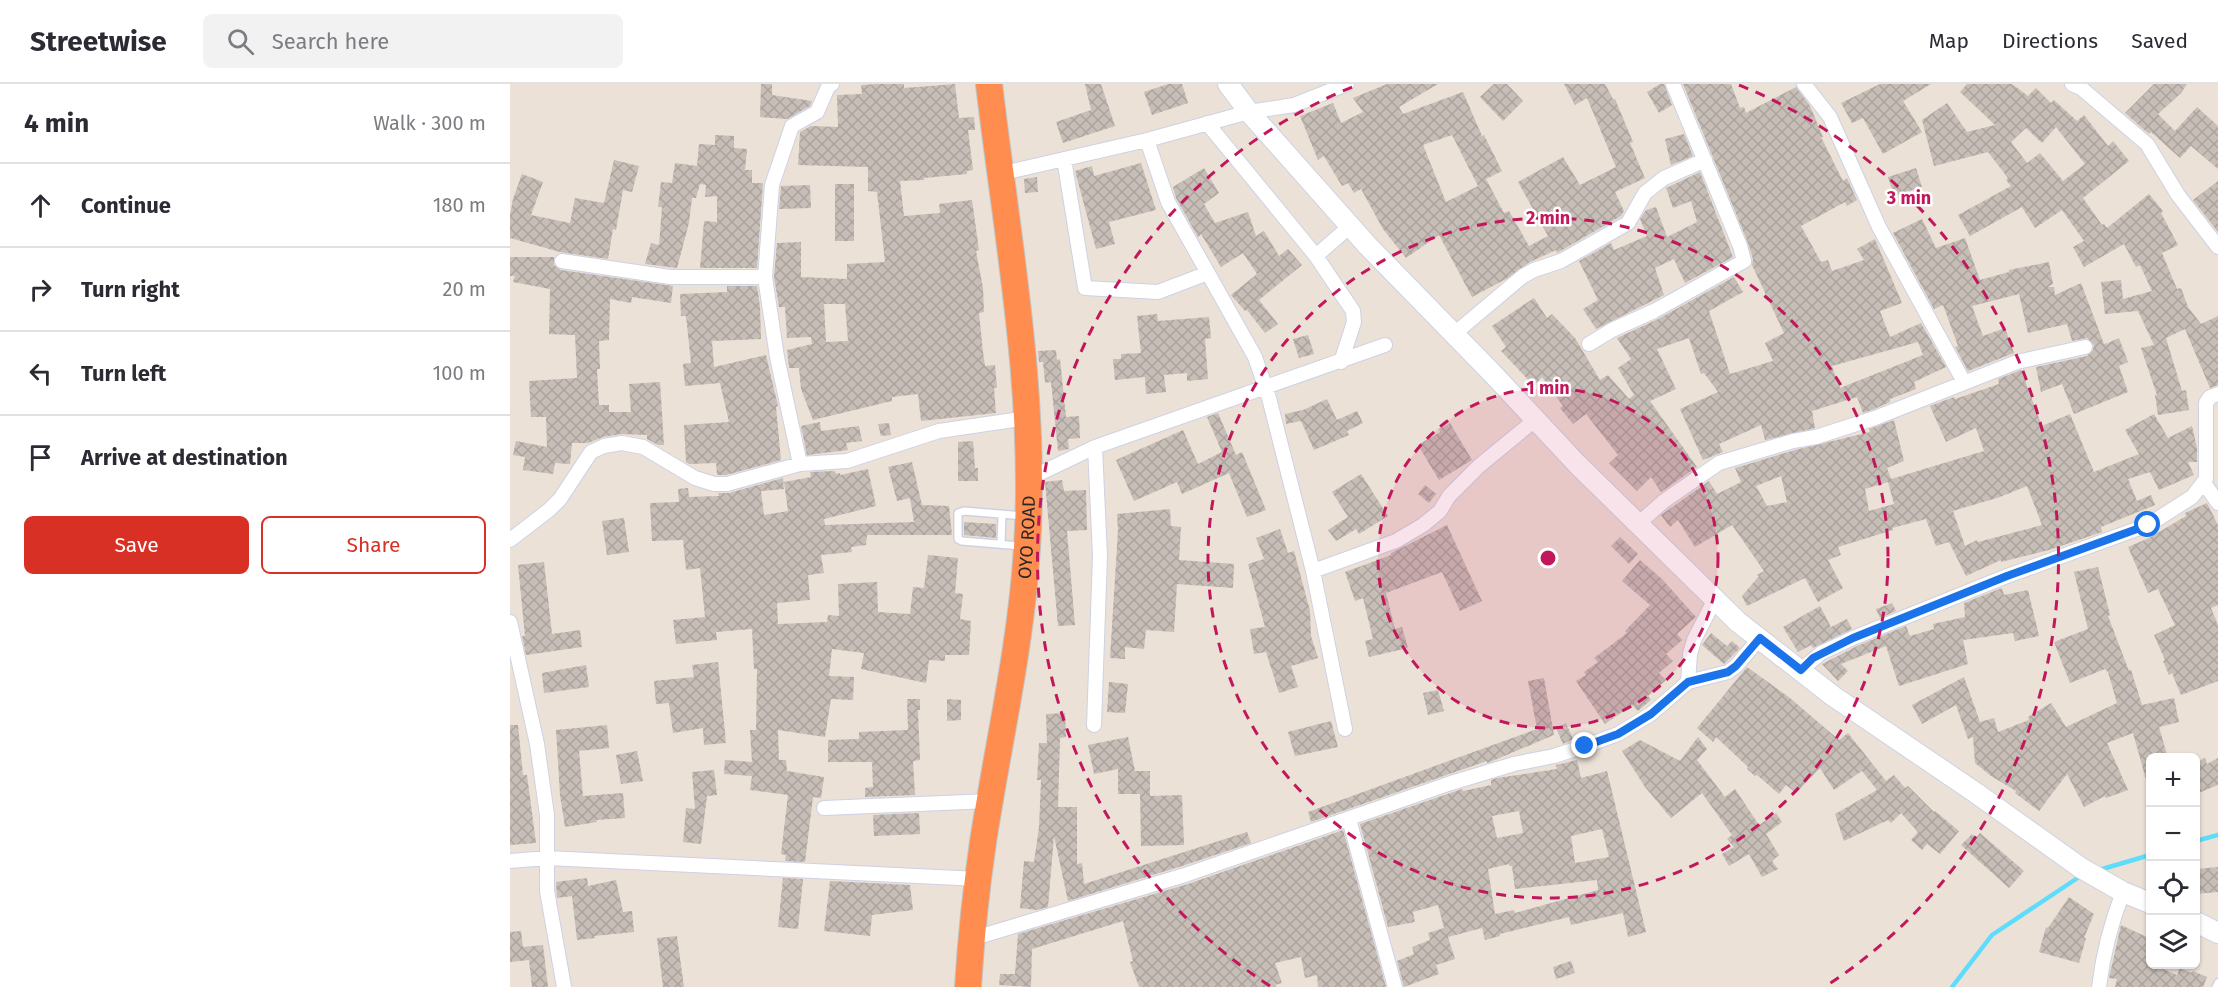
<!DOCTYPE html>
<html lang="en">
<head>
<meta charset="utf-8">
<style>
	:root { --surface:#fff; --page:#f2f2f3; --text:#2b2b33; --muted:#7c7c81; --line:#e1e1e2; --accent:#d93025 }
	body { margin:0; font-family:"Fira Sans",sans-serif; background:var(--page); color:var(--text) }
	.controls { position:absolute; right:18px; bottom:18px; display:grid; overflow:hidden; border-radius:9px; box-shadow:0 2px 4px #0004 }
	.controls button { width:54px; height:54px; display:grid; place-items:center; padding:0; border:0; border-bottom:2px solid var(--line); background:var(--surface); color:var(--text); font:30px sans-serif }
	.stop { position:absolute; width:18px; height:18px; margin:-14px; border:4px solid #1a73e8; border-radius:50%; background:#fff }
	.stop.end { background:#1a73e8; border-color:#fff; box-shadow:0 2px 6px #0008 }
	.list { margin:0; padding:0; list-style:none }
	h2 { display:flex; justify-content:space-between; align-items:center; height:78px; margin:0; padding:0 24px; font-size:26px }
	h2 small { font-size:20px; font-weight:400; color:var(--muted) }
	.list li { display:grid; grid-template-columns:39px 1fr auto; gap:18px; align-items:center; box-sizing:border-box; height:84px; padding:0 24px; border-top:2px solid var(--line) }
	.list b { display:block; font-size:22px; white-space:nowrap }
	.list em { font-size:20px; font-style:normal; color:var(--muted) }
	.actions { display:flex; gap:12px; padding:18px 24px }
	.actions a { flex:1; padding:14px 0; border:2px solid var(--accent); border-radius:9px; text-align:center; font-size:21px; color:var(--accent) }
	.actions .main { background:var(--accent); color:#fff }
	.icon { flex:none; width:33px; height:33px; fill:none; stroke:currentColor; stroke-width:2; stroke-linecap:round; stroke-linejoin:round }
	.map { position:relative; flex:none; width:1708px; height:903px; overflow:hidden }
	header { display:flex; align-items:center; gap:36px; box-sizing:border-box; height:84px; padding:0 30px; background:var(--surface); border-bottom:2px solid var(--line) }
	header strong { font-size:28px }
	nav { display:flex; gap:33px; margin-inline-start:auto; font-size:21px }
	.search { width:420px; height:54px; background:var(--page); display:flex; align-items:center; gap:15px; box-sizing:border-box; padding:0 21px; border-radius:9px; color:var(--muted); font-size:22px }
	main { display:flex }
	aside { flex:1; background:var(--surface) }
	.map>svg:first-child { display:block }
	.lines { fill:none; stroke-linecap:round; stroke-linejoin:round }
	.stream { stroke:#5dddfb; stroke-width:4.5 }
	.building { fill:url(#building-cross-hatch); fill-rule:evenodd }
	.lane-casing { stroke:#ccd2e3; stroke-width:10 }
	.street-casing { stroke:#ccd2e3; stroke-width:16 }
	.secondary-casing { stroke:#ccd2e3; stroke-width:22 }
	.highway-casing { stroke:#c3c3c3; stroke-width:28 }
	.lane { stroke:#fff; stroke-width:7 }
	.street { stroke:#fff; stroke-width:14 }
	.secondary { stroke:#fff; stroke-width:20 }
	.highway { stroke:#ff8d4f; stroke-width:26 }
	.route { stroke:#1a73e8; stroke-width:8 }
	.ring { fill:none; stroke:#c2185b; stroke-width:3; stroke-dasharray:10 8 }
	.labels { text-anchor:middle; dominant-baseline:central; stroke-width:5; stroke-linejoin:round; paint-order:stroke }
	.street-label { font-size:18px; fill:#272727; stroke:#fff }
	.centre { fill:#c2185b; stroke:#fff; stroke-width:3 }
	.ring-label { font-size:18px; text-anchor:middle; font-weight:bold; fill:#c2185b; stroke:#fff; stroke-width:5; stroke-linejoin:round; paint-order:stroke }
</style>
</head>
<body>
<header>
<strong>Streetwise</strong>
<div class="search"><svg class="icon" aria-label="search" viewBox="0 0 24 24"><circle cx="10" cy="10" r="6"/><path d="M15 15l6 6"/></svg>Search here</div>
<nav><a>Map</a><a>Directions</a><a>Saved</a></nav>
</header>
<main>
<aside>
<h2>4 min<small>Walk · 300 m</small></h2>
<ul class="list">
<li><svg class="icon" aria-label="ahead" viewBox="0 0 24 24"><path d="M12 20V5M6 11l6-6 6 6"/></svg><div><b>Continue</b></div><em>180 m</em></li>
<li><svg class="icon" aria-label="right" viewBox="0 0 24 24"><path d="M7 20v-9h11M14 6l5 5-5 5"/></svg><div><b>Turn right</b></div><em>20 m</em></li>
<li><svg class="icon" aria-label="left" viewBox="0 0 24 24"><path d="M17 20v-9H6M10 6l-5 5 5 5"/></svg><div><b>Turn left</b></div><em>100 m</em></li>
<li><svg class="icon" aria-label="arrive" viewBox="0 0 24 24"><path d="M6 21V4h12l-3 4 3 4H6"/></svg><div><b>Arrive at destination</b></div></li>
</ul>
<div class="actions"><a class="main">Save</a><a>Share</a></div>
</aside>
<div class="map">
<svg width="1708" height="903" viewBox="0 0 1708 903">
	<defs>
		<pattern id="building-cross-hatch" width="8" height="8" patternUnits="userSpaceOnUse" patternTransform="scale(1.5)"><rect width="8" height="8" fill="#c7beb7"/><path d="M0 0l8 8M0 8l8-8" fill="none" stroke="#aba39d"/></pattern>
	</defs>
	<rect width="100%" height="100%" fill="#ece1d7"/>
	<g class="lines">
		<path class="stream" d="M1686,757L1708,751
			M1589,786L1640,771
			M1442,903L1482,851L1572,791"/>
	</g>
	<path class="building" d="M251,0H262V11L302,17L300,22L277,35L250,33Z
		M367,0H394V4L445,0L449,34L464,33L465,46H458L463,86L457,87V90L414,94V96L390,97L394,132L430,129L429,120L462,116L469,166L466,167L473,204L474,228L469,229L473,268L475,282L485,281L487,304H484L486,329L411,337L408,310L382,313V317L303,336L291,305L289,284H279L277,266L302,260L301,253L277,254L275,223H269L264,193L267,159L291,158V193L337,195V180L375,178L367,108L358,107V83L288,81L290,48L301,42L328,43L327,11L352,10L351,1ZM314,220H335L338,257L316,258Z
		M575,0H591L605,42L553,59L546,38L581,26Z
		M658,0H672L678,19L642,31L634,8Z
		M877,0H928L889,23L893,30L953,8L972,52L974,51L992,87L976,95L994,129L999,127L1019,162L1038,152L1008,98L1053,73L1070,101L1106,83L1077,14L1065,21L1054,0H1095L1103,15H1105L1123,58L1120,59L1135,94L1105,108L1114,127L1111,132L1047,169L1046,166L1020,178L996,195L962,213L929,151L896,174L873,145L851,105L844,109L838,99L832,102L815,74L814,72L808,76L790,32L823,19L831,39L853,28L843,14ZM942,51L968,102L936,118L913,61Z
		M984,0H997L1013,17L993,37L970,13Z
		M1150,0H1154L1162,21L1149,29L1137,8Z
		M1173,0H1221L1230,24L1234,23L1236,29L1286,3L1300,22L1313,53H1311L1333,97L1337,94L1347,116L1337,122L1335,118L1291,142L1311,178L1318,176L1322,187L1354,176L1347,165L1365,155L1392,219L1370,227L1380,253L1411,239L1436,283L1404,298L1406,305L1380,315V318L1362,326L1353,329L1347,313L1302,327L1305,344L1255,356L1251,341L1209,360L1213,368L1193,376L1170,325L1208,308L1194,289L1191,290L1179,254L1147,265L1166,305L1140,317L1187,383L1151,408L1141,393L1127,407L1099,379L1108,371L1076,330L1063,340L1050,324L1053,322L1032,293L1024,302L991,267L996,263L982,242L1024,214L1037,234L1042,230L1065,254L1090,296L1098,291L1119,315L1124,311L1108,284L1121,275L1107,254L1148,235L1224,193L1233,208L1199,227L1220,290L1263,277L1255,259L1274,249L1242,181L1243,175L1238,159ZM1408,258L1413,271L1330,304L1322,282Z
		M1370,0H1421L1393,17L1412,48L1373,70L1353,34L1342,39L1331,19Z
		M1457,0H1502L1518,12L1526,4L1541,19L1544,16L1567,37L1574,31L1598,62L1603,57L1619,77L1573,114L1592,141L1594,140L1597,144L1639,110L1653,127L1651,129L1668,161L1652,169L1667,205L1671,204L1678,223L1691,240L1708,232V301L1700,304L1675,245L1656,254L1672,307L1676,306L1679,326L1648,331L1645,311H1647L1631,264L1644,261L1628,227L1595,230L1591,198L1611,196L1613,215L1642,207L1630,181L1626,183L1614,160L1574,183L1563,163L1574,157L1552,126L1525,144L1512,123L1460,152L1448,131L1501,102L1496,96L1498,94L1478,68L1424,82L1412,36L1437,19L1457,48L1485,41L1450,8ZM1546,43L1575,80L1553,97L1530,69L1517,79L1501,58L1516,44L1532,59Z
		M1644,0H1677L1671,9L1648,30L1665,47L1687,23L1708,42V85L1681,62L1670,74L1641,48L1639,50L1615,29Z
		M1174,50L1183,72L1161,81L1155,55Z
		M205,51L224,52V64L237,65L235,86H242V99H253L247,184H190L194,137L207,138V112L195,113L196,101L190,100L186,114H182L179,139L167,184L135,180L141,159L149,161L152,123H148L151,98L162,99L165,79L187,82L189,60L205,61Z
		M104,76L129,82L122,108L113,106L106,146L103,145L98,175L50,168L0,154V131L3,115L12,90L33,98L21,131L60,139L65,114L94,119Z
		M631,79L646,126L599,138L605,160L586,165L565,87L582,82L584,92Z
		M694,84L709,109L694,120L705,139L738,128L746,152L754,147L769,172L778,165L792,181L749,216L768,240L755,249L737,226L735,227L721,211L747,190L733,169L711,183L691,150L688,153L666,114L663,103Z
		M1406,84L1412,103L1384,112L1378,93Z
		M1190,88L1223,173L1175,199L1164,175L1145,184L1154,211L1086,245L1073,225L1088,216L1069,177L1101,159L1104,166L1137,152L1130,135L1136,126L1146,123L1157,153L1187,138L1181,117L1163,124L1156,104Z
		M527,93L528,108L515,109L514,95Z
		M1708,97V148L1683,116Z
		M325,100H344V157H325Z
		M300,101L301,124L269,125L271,102Z
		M1412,135L1426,164L1455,154L1470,196L1499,188V186L1539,178L1543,200L1538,203H1544L1545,211L1571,199L1594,260L1597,259L1598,261V259L1609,254L1618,278L1609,282L1618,308L1564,330L1552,300L1531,308L1526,283L1577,272L1583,266L1584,261L1577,254L1562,257L1557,240L1518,249L1509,210L1462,222L1473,252L1495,244L1504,269L1458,287L1445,263L1448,262L1433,221L1424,225L1383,149Z
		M0,173H44V181L51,186L163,202L161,219L122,213L121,219L100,215L99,256L89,257L90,285H87L89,321H99V328H121L119,300L150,298L154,361H148L137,355V351L111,350L93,353L78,359H62L60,380L45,379L43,390L13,386L15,373L3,371L6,357L37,363L36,333H21L19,297L67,294L65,251L39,250L40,205L3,198L5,192H0Z
		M217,202H247L250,223L251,255L202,257L204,283L256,271L268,322L266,323L271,376L216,391H207L206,379L179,380L176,378L174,341L219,338L210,299L175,302L173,280L181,279L176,232H171L170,210L217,208Z
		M647,230L648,237L699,233L701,254L695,255L698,295L677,297V289L654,291L656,308L636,310L635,293L605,296L603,275H611V270L631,269L627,232Z
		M798,251L804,270L789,274L783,255Z
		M546,266L547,276L550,275L556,333L569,332L570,354L558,355L559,365L548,367L541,298L535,299L533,278H529L528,267Z
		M1511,286L1532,342L1560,330L1584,388L1629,370L1615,346L1644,330L1658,354L1682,342L1687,364V378H1678L1684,391L1649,406L1640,388L1618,395L1627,417L1641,411L1645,421L1591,443L1592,448L1539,466L1491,478V476L1456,492L1439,458L1426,462L1416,435L1382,444L1383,446L1328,463L1331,471L1318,476L1333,504L1308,518L1295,494L1237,522L1232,512L1249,492L1247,491L1254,487L1222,441L1185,463L1168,436L1160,443L1151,431L1199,397L1207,410L1231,398L1225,384L1285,366L1360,348L1359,345L1384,336L1394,377L1377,384L1381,395L1474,367L1466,344L1436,358L1420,322L1444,313L1445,315L1489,300L1488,295ZM1271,392L1277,418L1257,422L1246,402ZM1378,398L1384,420L1359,427L1355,405ZM1517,402L1532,441L1468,458L1467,456L1455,462L1443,427L1490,413Z
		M817,315L827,336L847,327L853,339L837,347L839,351L804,366L791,337L776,340L775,330L793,326Z
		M708,329L726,371L732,368L756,426L737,433L719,389L672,410L667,398L624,417L606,376L673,346L688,380L712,368L697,333Z
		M310,338L311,347L349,342L352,357L336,359L338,366L297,371L291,342Z
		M379,339L381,351L371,352L368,340Z
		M940,339L962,376L929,396L908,361L930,348L929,345Z
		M463,357L465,384H468V397H448V358Z
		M402,378L412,421L439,422L442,451H357L356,461L341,463L342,468L311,471L314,489L298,491L300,516L267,519L268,540L317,538L318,531L329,532L328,500L367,498L368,528L400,530L403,503L414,504L418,471L448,474L445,509L453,510L450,535L461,537L459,571H435V577L419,576L416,599L351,585L354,569L322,565L319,592L344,593L343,616L321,615L315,653L268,646L269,676H276L277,687L314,693L311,714L303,713L295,778L275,777L276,771L271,770L278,711L240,706L242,692L214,690L215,676L242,678L240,646H246L247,585H244L242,545L206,548L207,556L166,560L163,536L195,533L190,484L176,486L173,456L142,457L140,419L169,418L168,405L178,404L179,413L209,412L208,409H219L273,394L274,405L251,407L254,431L278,427L274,398L301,393L300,388L325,387L326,390L330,389V391L358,385L366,422L314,435L315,441L404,438L400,414L387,417L378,383Z
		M851,390L878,432L849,450L846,445L826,457L818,446L838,433L822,408Z
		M552,396L554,407L576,406L577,446L557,447L565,541L548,542L535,398Z
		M915,401L926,410L919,419L908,410Z
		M1697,419L1708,441V521L1701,524L1708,541V597L1671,611L1662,589L1659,591L1653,577L1655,576L1644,551L1665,541L1648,505L1638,509L1618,463L1639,454L1676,432L1675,429Z
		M660,425L661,442L671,443L669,476L724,480L723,504L667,500L664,548L636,546L634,565L615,563V575L600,574L608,446L607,430Z
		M114,434L119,468L97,471L92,437Z
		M454,438L486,440V454L454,451Z
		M937,441L972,517L950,527L932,488L876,509L885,545L892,543L898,564L859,573L855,557L863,555L853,514L845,517L835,488L881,471V469Z
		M770,445L778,469L784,467L800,527L801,552L808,574L781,582L788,603L769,609L756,568L744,570L740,545L755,543L738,480L754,475L746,454Z
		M1110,453L1128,470L1119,480L1101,462Z
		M1130,476L1152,495L1186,533L1167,550L1172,556L1156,570L1163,577L1149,589L1156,596L1138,612L1141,616L1128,627L1122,621L1095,640L1066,597L1076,591L1074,588L1088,578L1084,574L1117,549L1115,547L1140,521L1112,497Z
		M34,478L42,550L70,546L72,563L16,571L12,552H15L8,481Z
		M1588,483L1600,531L1598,532L1619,587L1621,586L1632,621L1664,614L1669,638L1649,643L1658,674H1641V698L1637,699L1623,649L1597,659L1618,706L1596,714L1595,712L1574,723L1557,690L1529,727L1505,709L1506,707L1481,692L1465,679L1463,653L1458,655L1446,621L1412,640L1402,621L1454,593L1470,638L1484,634L1488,648L1519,636L1518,633L1541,619L1556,643L1607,619L1598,588L1595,585L1560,599L1544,558L1578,545L1564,488Z
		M1492,504L1494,511L1518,506L1529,552L1505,557L1503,549L1453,556L1458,580L1389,602L1376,562L1331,580L1338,587L1328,597L1312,580L1347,562L1396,542L1400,552L1424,545L1423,540L1455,533L1454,519Z
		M1382,519L1386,527L1370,534L1366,525Z
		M1310,522L1321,543L1337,535L1342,545L1303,564L1301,561L1288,568L1273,543Z
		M1201,549L1217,562L1222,557L1230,564L1214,580L1192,561Z
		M208,578L216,659L194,661L193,644L163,649L159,619L146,620L144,597L184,593L182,581Z
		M76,581L79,603L34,609L32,589Z
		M1237,583L1280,614L1329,656L1338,649L1376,697L1384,691L1395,704L1398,702L1424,728L1425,727L1449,747L1430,770L1417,760L1412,766L1401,756L1408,748L1391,729L1381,739L1378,736L1334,757L1325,730L1367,706L1352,687L1324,706L1310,684L1286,709L1276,701L1269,710L1247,691L1245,692L1237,685L1238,683L1206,653L1203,658L1187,644Z
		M1034,594L1044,651L980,678L977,679V677L801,738L798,728L1027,645L1018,597Z
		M599,598L618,600L615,629L597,628Z
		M928,606L934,627L918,631L913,609Z
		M397,615H410V626H408L410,676L403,677L405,711L355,713V704L363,703L362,678H318V656L349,655V648L398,646Z
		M437,615L451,616V636L437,637Z
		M555,629L556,653L550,654L548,723H567V780L572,779L574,800L737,748L741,759L672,782L558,817L544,752L538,823L527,826L510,824L514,777L524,778L529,743L531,696H527L529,659H537L536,630Z
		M821,637L828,663L785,672L778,648Z
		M1056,639L1063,655L1053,660L1046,644Z
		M0,641H8L13,691H17L26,759L0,761Z
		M97,641L99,664L69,667L73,712L113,709L115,734L86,736L87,738L55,743L50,711L46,646Z
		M618,653L625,687H640V712L672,711L674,761L631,762L630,710H608V685L584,690L578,661Z
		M1188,653L1197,665L1187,676L1215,713L1225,705L1249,741L1266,729L1272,738L1256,750L1269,771L1262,777L1268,785L1252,793L1239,770L1219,782L1212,770L1224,763L1217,755L1222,751L1192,709L1161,734L1135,703L1112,667L1130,656L1170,677Z
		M127,667L133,697L111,700L106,671Z
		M1695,674L1697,680L1708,674V701L1686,710V678Z
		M1067,676L1071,694L1097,687L1136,848L1118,853L1113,829L1061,841L1059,833L990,850V852L975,856L972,844L938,853L945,875L926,881L929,890L894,903L887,877L904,870L902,863L920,856L918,849L934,844L928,821L903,828L905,838L878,843L850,740L952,705L953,707L981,701V696L987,694L1047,685L1046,681ZM1009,727L1013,749L987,754L982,732ZM1092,745L1099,773L1065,779L1061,752ZM999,780V782H1002L1005,805L1087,796L1088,806L1005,829L1004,826L985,830L978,785Z
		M204,686L207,711L197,712L191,760L173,758L176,724L185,725L182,688Z
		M409,729L410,750L364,752L363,731Z
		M833,746L876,903H808L807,891L795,894L791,873L765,879L772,899L765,901L766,903H629L620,878L623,877L613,837L522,865L521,903L489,901L490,890H505L508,850L678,800Z
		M1470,749L1514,787L1499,804L1451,761L1462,750L1466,754Z
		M1708,783V808L1686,810V785Z
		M77,794L78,802L106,796L113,828L122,827L124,848L84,852L85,854L67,856L62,812L47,814L46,798Z
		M273,794L293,795L288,845L268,843Z
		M320,797L400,801L403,826L362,831L360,852L314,847Z
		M1559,813L1584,830L1574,854H1576L1569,879L1529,868L1536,843L1538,844Z
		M1611,841L1641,855V880L1667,891L1670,884L1681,889L1683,887L1697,893L1693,903H1605L1607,895L1599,894Z
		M11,847L13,863L33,861L38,903H22L19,876L0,878V848Z
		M167,852L174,903H153L147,854Z
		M1061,877L1065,889L1046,895L1043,883Z"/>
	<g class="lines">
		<defs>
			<path id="lane" d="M491,460L492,430
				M512,462L452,457L448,455V429L454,427L513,432
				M1706,903L1708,899"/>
			<path id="street" d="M1294,0L1320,33L1369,143L1454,298
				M1562,0L1571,4L1637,60L1668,111L1708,163
				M697,39L806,172L843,227L844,238L831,278
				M637,56L658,118L745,273L759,314L803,487
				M554,75L575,204L648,208L698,189
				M489,90L637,56L739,28L784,21L837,0
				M806,172L840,142
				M52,177L160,193H255
				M944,250L1013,192L1024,186L1051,177L1118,139L1135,109L1154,94L1195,76
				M1079,260L1102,246L1144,227L1234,177L1230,162L1163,0
				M290,380L267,273L255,193L262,101L282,42L307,28L318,3L322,0
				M518,395L585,363L875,261
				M1694,399L1708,419
				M1128,440L1154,417L1209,379L1283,357L1306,353L1365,334L1507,278L1575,263
				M0,456L39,426L50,415L81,368L94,362L112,359L133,363L185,394L204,400H217L290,380L337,377L429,347L517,334
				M0,538L27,660L37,731V807L54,903
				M1291,586L1311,569L1343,554L1497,492L1638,441L1682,413L1696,395V319L1700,313L1708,310
				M1178,598L1180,570L1184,556L1205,515
				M584,641L590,472L585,363
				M835,645L803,487L886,457L913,441L930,427L939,412L969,382L1025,336
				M314,724L480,717
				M839,735L885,903
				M0,777L37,774L469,795
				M461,855L675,791L941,699L1004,680L1044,672L1075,662L1108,650L1141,630L1178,598L1218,588L1226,582L1250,554
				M1589,903C1593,870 1601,839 1613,808"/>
			<path id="secondary" d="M718,0L739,28L857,161L982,289L1067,380L1228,538L1323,612L1466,709L1571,784L1613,808L1640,819
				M1686,838L1708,849"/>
			<g id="highway">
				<path id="s1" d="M458,903C461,854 466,806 473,758C488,660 511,563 517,464C527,309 497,153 479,0"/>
			</g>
		</defs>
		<use href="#lane" class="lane-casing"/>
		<use href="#street" class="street-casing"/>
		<use href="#secondary" class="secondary-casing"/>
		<use href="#highway" class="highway-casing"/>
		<use href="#lane" class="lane"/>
		<use href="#street" class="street"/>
		<use href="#secondary" class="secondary"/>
		<use href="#highway" class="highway"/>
	</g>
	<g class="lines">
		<path class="route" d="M1075,662L1108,650L1141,630L1178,598L1218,588L1226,582L1250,554L1291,586L1303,574L1343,554L1497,492L1638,441"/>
	</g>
	<circle cx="1038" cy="474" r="170" fill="#c2185b" fill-opacity=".12"/>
	<g class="ring">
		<circle cx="1038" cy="474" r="170"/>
		<circle cx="1038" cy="474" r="340"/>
		<path d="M760 902A510 510 0 0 1 847 1M1229 1A510 510 0 0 1 1316 902"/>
	</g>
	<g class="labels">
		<g class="street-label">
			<text stroke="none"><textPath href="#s1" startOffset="454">OYO ROAD</textPath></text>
		</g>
	</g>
	<circle cx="1038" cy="474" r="9" class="centre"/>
	<g class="ring-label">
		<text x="1399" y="120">3 min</text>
		<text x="1038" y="140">2 min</text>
		<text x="1038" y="310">1 min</text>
	</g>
</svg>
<div class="controls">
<button>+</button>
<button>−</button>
<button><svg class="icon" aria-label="locate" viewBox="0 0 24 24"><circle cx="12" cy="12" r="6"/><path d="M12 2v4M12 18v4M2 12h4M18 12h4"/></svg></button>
<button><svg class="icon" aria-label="layers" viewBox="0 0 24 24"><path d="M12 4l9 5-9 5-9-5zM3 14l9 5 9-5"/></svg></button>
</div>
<div class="stop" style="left:1638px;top:441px"></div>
<div class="stop end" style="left:1075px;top:662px"></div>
</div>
</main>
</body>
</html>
